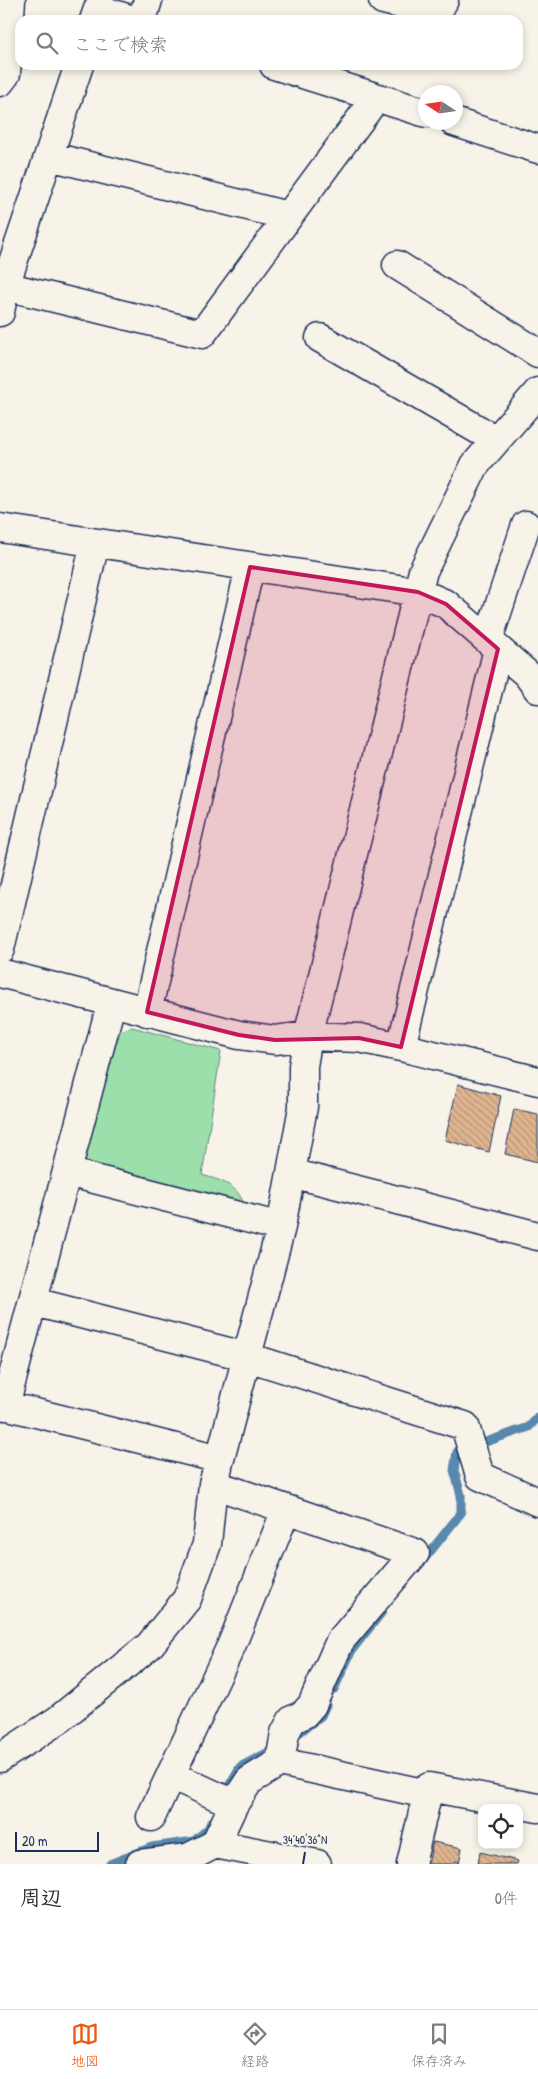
<!DOCTYPE html>
<html lang="ja">
<head>
<meta charset="utf-8">
<style>
	:root { --surface:#fff; --page:#f7f7f7; --text:#2b2b33; --muted:#7c7c81; --line:#e1e1e2; --accent:#ea580c }
	body { margin:0; font-family:"Patrick Hand","Klee One",sans-serif; background:var(--page); color:var(--text) }
	.controls { position:absolute; right:15px; bottom:15px; display:grid; overflow:hidden; border-radius:10px; box-shadow:0 2px 8px #0003 }
	.controls button { width:45px; height:45px; display:grid; place-items:center; padding:0; border:0; border-bottom:1px solid var(--line); background:var(--surface); color:var(--text); font:25px sans-serif }
	.compass { position:absolute; left:418px; top:85px; width:45px; height:45px; border-radius:50%; background:var(--surface); box-shadow:0 2px 8px #0003; rotate:282deg }
	.scale { position:absolute; left:15px; bottom:12px; width:84px; box-sizing:border-box; padding-left:5px; border:2px solid #1b2f5e; border-top:0; font-size:14px; line-height:18px; white-space:nowrap; color:#1b2f5e; -webkit-text-stroke:4px #f7f3e8; paint-order:stroke }
	.list { margin:0; padding:0; list-style:none }
	h2 { display:flex; justify-content:space-between; align-items:center; height:65px; margin:0; padding:0 20px; font-size:21px }
	h2 small { font-size:16px; font-weight:400; color:var(--muted) }
	.icon { flex:none; width:28px; height:28px; fill:none; stroke:currentColor; stroke-width:2; stroke-linecap:round; stroke-linejoin:round }
	.map { position:relative; flex:none; width:538px; height:1864px; overflow:hidden }
	.search { position:absolute; background:var(--surface); box-shadow:0 2px 8px #0003; left:15px; right:15px; top:15px; height:55px; display:flex; align-items:center; gap:12px; box-sizing:border-box; padding:0 18px; border-radius:15px; color:var(--muted); font-size:19px }
	.sheet { height:145px; background:var(--surface) }
	nav { display:flex; justify-content:space-around; align-items:center; box-sizing:border-box; height:70px; border-top:1px solid var(--line); background:var(--surface); font-size:14px; color:var(--muted) }
	nav a { display:grid; justify-items:center; gap:2px }
	nav .on { color:var(--accent) }
	.map>svg:first-child { display:block }
	.park { fill:#9ddfaa; stroke:#5c8784 }
	.lines { fill:none; stroke-linecap:round; stroke-linejoin:round }
	.stream { stroke:#5988ae; stroke-width:9 }
	.building { fill:url(#building-back-hatch); stroke:#1b2f5e }
	.street-casing { stroke:#1b2f5e; stroke-width:31 }
	.street { stroke:#f7f3e8; stroke-width:28 }
	.marked { fill:#c2185b; fill-opacity:0.2; stroke:#c2185b; stroke-width:4; stroke-linejoin:round }
	.ticks { fill:none; stroke:#1b2f5e; stroke-width:2 }
	.ticks-label { font-size:12px; text-anchor:middle; fill:#1b2f5e; stroke:#f7f3e8; stroke-width:4; stroke-linejoin:round; paint-order:stroke }
</style>
</head>
<body>
<div class="map">
<svg width="538" height="1864" viewBox="0 0 538 1864">
	<defs>
		<pattern id="building-back-hatch" width="6" height="6" patternUnits="userSpaceOnUse" patternTransform="scale(1.25)"><rect width="6" height="6" fill="#dfb58f"/><path d="M-1 5l2 2M0 0l6 6M5-1l2 2" fill="none" stroke="#b49478"/></pattern>
	</defs>
	<rect width="100%" height="100%" fill="#f7f3e8"/>
	<filter id="ink" filterUnits="userSpaceOnUse"><feTurbulence type="fractalNoise" baseFrequency=".02" numOctaves="2"/><feDisplacementMap in="SourceGraphic" scale="10" xChannelSelector="R" yChannelSelector="G"/><feConvolveMatrix kernelMatrix="1 2 1 2 8 2 1 2 1" color-interpolation-filters="sRGB"/></filter>
	<g filter="url(#ink)">
		<path class="park" d="M132,1027L221,1051L202,1175C222,1181 240,1185 245,1209L80,1166L120,1031Z"/>
		<g class="lines">
			<path class="stream" d="M422,1562L461,1513V1495L454,1470L457,1452L529,1427L538,1417
				M334,1689L352,1650L382,1612
				M291,1739L321,1716L326,1705
				M223,1796L240,1767L278,1747
				M110,1864L152,1847L194,1841L208,1829L211,1822"/>
		</g>
		<path class="building" d="M458,1084L501,1096L489,1152L445,1140Z
			M514,1109L538,1114V1162L505,1154Z
			M433,1842L462,1848L459,1863L455,1861V1864H428Z
			M480,1852L518,1861L517,1864H478Z"/>
		<g class="lines">
			<defs>
				<path id="street" d="M383,0L437,13L444,0
					M94,20L98,9L133,20
					M142,20L148,0
					M274,65L426,113
					M0,82L6,74L11,0
					M454,122L538,149
					M49,156L288,216
					M397,265L538,353
					M5,286L202,334L376,98
					M0,312L5,286L79,65
					M320,338L496,440
					M0,528L418,592L446,604L527,674L538,689
					M488,640L526,525
					M0,949L95,543
					M0,973L239,1035L275,1040L308,1036L359,1038L401,1047L538,1081
					M147,1012L250,567
					M401,1047L498,649
					M67,1172L281,1227
					M291,1173L538,1236
					M34,1302L248,1357L465,1426L480,1476L538,1502
					M0,1404L220,1459L281,1227L303,1107V1066L308,1036L423,571L475,465L538,392
					M5,1406L111,1004
					M213,1484L415,1553L340,1641L312,1705L304,1714L292,1720L285,1733L280,1762
					M0,1758L58,1720L149,1646L187,1599L207,1544L213,1484L218,1467
					M171,1775L234,1804
					M151,1817L232,1644L286,1510
					M140,1864L188,1858L215,1844
					M317,1864L215,1844L234,1804L249,1781L280,1762L427,1794
					M411,1864L429,1787L538,1808"/>
			</defs>
			<use href="#street" class="street-casing"/>
			<use href="#street" class="street"/>
		</g>
	</g>
	<path class="marked" d="M250,567L418,592L446,604L498,649L401,1047L359,1038L275,1040L239,1035L147,1012Z"/>
	<path class="ticks" d="M303,1864L305,1852"/>
	<g class="ticks-label">
		<text x="305" y="1844">34°40'36"N</text>
	</g>
</svg>
<div class="controls">
<button><svg class="icon" aria-label="locate" viewBox="0 0 24 24"><circle cx="12" cy="12" r="6"/><path d="M12 2v4M12 18v4M2 12h4M18 12h4"/></svg></button>
</div>
<svg class="compass" viewBox="-18 -18 36 36"><path d="M0-13l5 13h-10z" fill="#e53935"/><path d="M0 13l5-13h-10z" fill="#7c7c81"/></svg>
<div class="scale">20 m</div>
<div class="search"><svg class="icon" aria-label="search" viewBox="0 0 24 24"><circle cx="10" cy="10" r="6"/><path d="M15 15l6 6"/></svg>ここで検索</div>
</div>
<section class="sheet">
<h2>周辺<small>0件</small></h2>
<ul class="list">
</ul>
</section>
<nav>
<a class="on"><svg class="icon" aria-label="map" viewBox="0 0 24 24"><path d="M3 6l6-2 6 2 6-2v14l-6 2-6-2-6 2zM9 4v14M15 6v14"/></svg>地図</a>
<a><svg class="icon" aria-label="directions" viewBox="0 0 24 24"><path d="M12 3l9 9-9 9-9-9zM9 14v-3h6M13 9l2 2-2 2"/></svg>経路</a>
<a><svg class="icon" aria-label="saved" viewBox="0 0 24 24"><path d="M7 4h10v16l-5-4-5 4z"/></svg>保存済み</a>
</nav>
</body>
</html>
